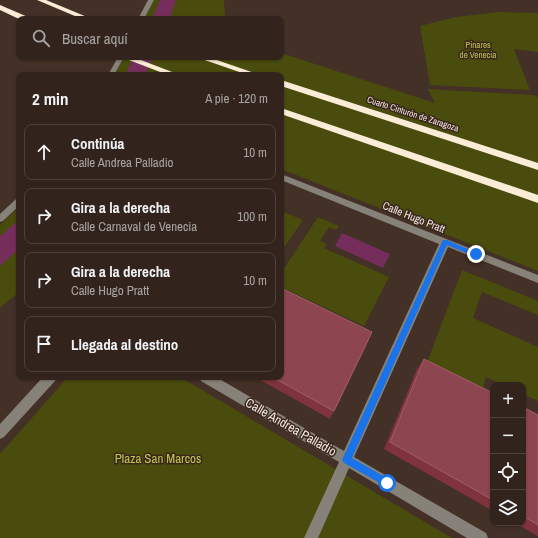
<!DOCTYPE html>
<html lang="es">
<head>
<meta charset="utf-8">
<style>
	:root { --surface:#32241c; --page:#3d3029; --text:#f1f3f6; --muted:#a8a4a3; --line:#4d413b }
	body { margin:0; font-family:"Archivo Narrow",sans-serif; background:var(--page); color:var(--text) }
	.controls { position:absolute; right:12px; bottom:12px; display:grid; overflow:hidden; border-radius:8px; box-shadow:0 1px 3px #0004 }
	.controls button { width:36px; height:36px; display:grid; place-items:center; padding:0; border:0; border-bottom:1px solid var(--line); background:var(--surface); color:var(--text); font:20px sans-serif }
	.stop { position:absolute; width:12px; height:12px; margin:-9px; border:3px solid #1a73e8; border-radius:50%; background:#fff }
	.stop.end { background:#1a73e8; border-color:#fff; box-shadow:0 1px 4px #0008 }
	.list { margin:0; padding:0; list-style:none }
	h2 { display:flex; justify-content:space-between; align-items:center; height:52px; margin:0; padding:0 16px; font-size:17px }
	h2 small { font-size:13px; font-weight:400; color:var(--muted) }
	.list li { display:grid; grid-template-columns:26px 1fr auto; gap:12px; align-items:center; box-sizing:border-box; height:56px; margin:0 8px 8px; padding:0 8px; border:1px solid var(--line); border-radius:8px }
	.list b { display:block; font-size:15px; white-space:nowrap }
	.list p { margin:0; font-size:13px; white-space:nowrap; color:var(--muted) }
	.list em { font-size:13px; font-style:normal; color:var(--muted) }
	.icon { flex:none; width:22px; height:22px; fill:none; stroke:currentColor; stroke-width:2; stroke-linecap:round; stroke-linejoin:round }
	.map { position:relative; flex:none; width:538px; height:538px; overflow:hidden }
	.search { position:absolute; background:var(--surface); box-shadow:0 1px 3px #0004; left:16px; top:16px; width:268px; height:44px; display:flex; align-items:center; gap:10px; box-sizing:border-box; padding:0 14px; border-radius:8px; color:var(--muted); font-size:15px }
	.panel { position:absolute; background:var(--surface); box-shadow:0 1px 3px #0004; left:16px; top:72px; width:268px; height:308px; border-radius:8px }
	.map>svg:first-child { display:block }
	.green { fill:#494c0d }
	.water { fill:#752e5c }
	.lines { fill:none; stroke-linecap:round; stroke-linejoin:round }
	.minor { fill:#878279; fill-rule:evenodd }
	.highway { fill:#faecd6; fill-rule:evenodd }
	.wall { fill:#81333d }
	.shaded-wall { fill:#63292d }
	.building { fill:#8d464f; stroke:#9e6066 }
	.route { fill:#1a73e8 }
	.labels { text-anchor:middle; dominant-baseline:central; stroke-width:3; stroke-linejoin:round; paint-order:stroke }
	.far-park-label { font-size:9px; fill:#c0c74c; stroke:#39261c }
	.far-street-label { font-size:9px; fill:#f5e8e1; stroke:#39261c }
	.street-label { font-size:11px; fill:#f5e8e1; stroke:#39261c }
	.near-street-label { font-size:13px; fill:#f5e8e1; stroke:#39261c }
	.near-park-label { font-size:13px; fill:#c0c74c; stroke:#39261c }
</style>
</head>
<body>
<div class="map">
<svg width="538" height="538" viewBox="0 0 538 538">
	<rect width="100%" height="100%" fill="#433026"/>
	<path class="green" d="M154,0H222L224,1L225,16L217,19H144Z
		M499,12L538,13V52L514,49L530,90L430,85L420,26L456,17Z
		M281,53L435,103L428,89L533,95L538,97V271L281,169V75H114L124,57H281Z
		M19,207V292L0,308V225Z
		M281,211L303,220L281,252Z
		M318,217L339,226L336,230L329,227L320,241L327,244L324,248L389,277L364,326L281,287V273Z
		M462,270L538,301V315L482,292L473,318L538,347V401L523,394V385H504L486,377L482,392L426,365Z
		M68,377H180L452,538H0V454Z"/>
	<path class="water" d="M160,0H176L169,19H152Z
		M134,57H153L145,75H125Z
		M19,220V249L0,266V236Z
		M342,233L390,254L383,268L335,246Z"/>
	<g class="lines">
		<path class="minor" d="M148,0H154L144,19H138Z
			M118,57H124L114,75H108Z
			M281,174L538,275V283L448,247L354,457L486,533L488,538H467L349,468L318,538H304L339,462L201,381L199,377H216L344,451L439,244L281,180Z
			M19,198V206L3,221L0,222V214L16,199Z
			M43,377H57L55,381L4,437L0,439V424Z"/>
		<path class="highway" d="M37,0H46L92,19H82Z
			M0,5L28,17L29,19H19L0,10Z
			M121,57H133L180,75H168Z
			M196,57H208L260,75H248Z
			M281,80L538,163V170L281,86Z
			M281,108L538,195V203L281,114Z"/>
	</g>
	<path class="wall" d="M368,343L330,419L255,377H281Z
		M424,359L493,393V511L384,449L417,369Z
		M523,407L538,415V536L515,523H523Z"/>
	<path class="shaded-wall" d="M372,332L368,343L330,419L334,411Z"/>
	<path class="building" d="M281,288L372,332L334,411L272,377H281Z
		M424,359L493,393V500L390,442Z
		M523,407L538,415V525L523,516Z"/>
	<path class="route" d="M443,240H447L479,254L476,257L447,245L352,458L390,480L391,483L387,487L344,463L342,460Z"/>
	<g class="labels">
		<g class="far-park-label">
			<text x="478" y="45">Pinares<tspan x="478" dy="10">de Venecia</tspan></text>
		</g>
		<g class="far-street-label">
			<text transform="translate(413 114) rotate(18)">Cuarto Cinturón de Zaragoza</text>
		</g>
		<g class="street-label">
			<text transform="translate(414 217) rotate(22)">Calle Hugo Pratt</text>
		</g>
		<g class="near-street-label">
			<text transform="translate(291 427) rotate(30)">Calle Andrea Palladio</text>
		</g>
		<g class="near-park-label">
			<text x="158" y="458">Plaza San Marcos</text>
		</g>
	</g>
</svg>
<div class="controls">
<button>+</button>
<button>−</button>
<button><svg class="icon" aria-label="locate" viewBox="0 0 24 24"><circle cx="12" cy="12" r="6"/><path d="M12 2v4M12 18v4M2 12h4M18 12h4"/></svg></button>
<button><svg class="icon" aria-label="layers" viewBox="0 0 24 24"><path d="M12 4l9 5-9 5-9-5zM3 14l9 5 9-5"/></svg></button>
</div>
<div class="stop" style="left:387px;top:483px"></div>
<div class="stop end" style="left:476px;top:254px"></div>
<div class="search"><svg class="icon" aria-label="search" viewBox="0 0 24 24"><circle cx="10" cy="10" r="6"/><path d="M15 15l6 6"/></svg>Buscar aquí</div>
<section class="panel">
<h2>2 min<small>A pie · 120 m</small></h2>
<ul class="list">
<li><svg class="icon" aria-label="ahead" viewBox="0 0 24 24"><path d="M12 20V5M6 11l6-6 6 6"/></svg><div><b>Continúa</b><p>Calle Andrea Palladio</p></div><em>10 m</em></li>
<li><svg class="icon" aria-label="right" viewBox="0 0 24 24"><path d="M7 20v-9h11M14 6l5 5-5 5"/></svg><div><b>Gira a la derecha</b><p>Calle Carnaval de Venecia</p></div><em>100 m</em></li>
<li><svg class="icon" aria-label="right" viewBox="0 0 24 24"><path d="M7 20v-9h11M14 6l5 5-5 5"/></svg><div><b>Gira a la derecha</b><p>Calle Hugo Pratt</p></div><em>10 m</em></li>
<li><svg class="icon" aria-label="arrive" viewBox="0 0 24 24"><path d="M6 21V4h12l-3 4 3 4H6"/></svg><div><b>Llegada al destino</b></div></li>
</ul>
</section>
</div>
</body>
</html>
